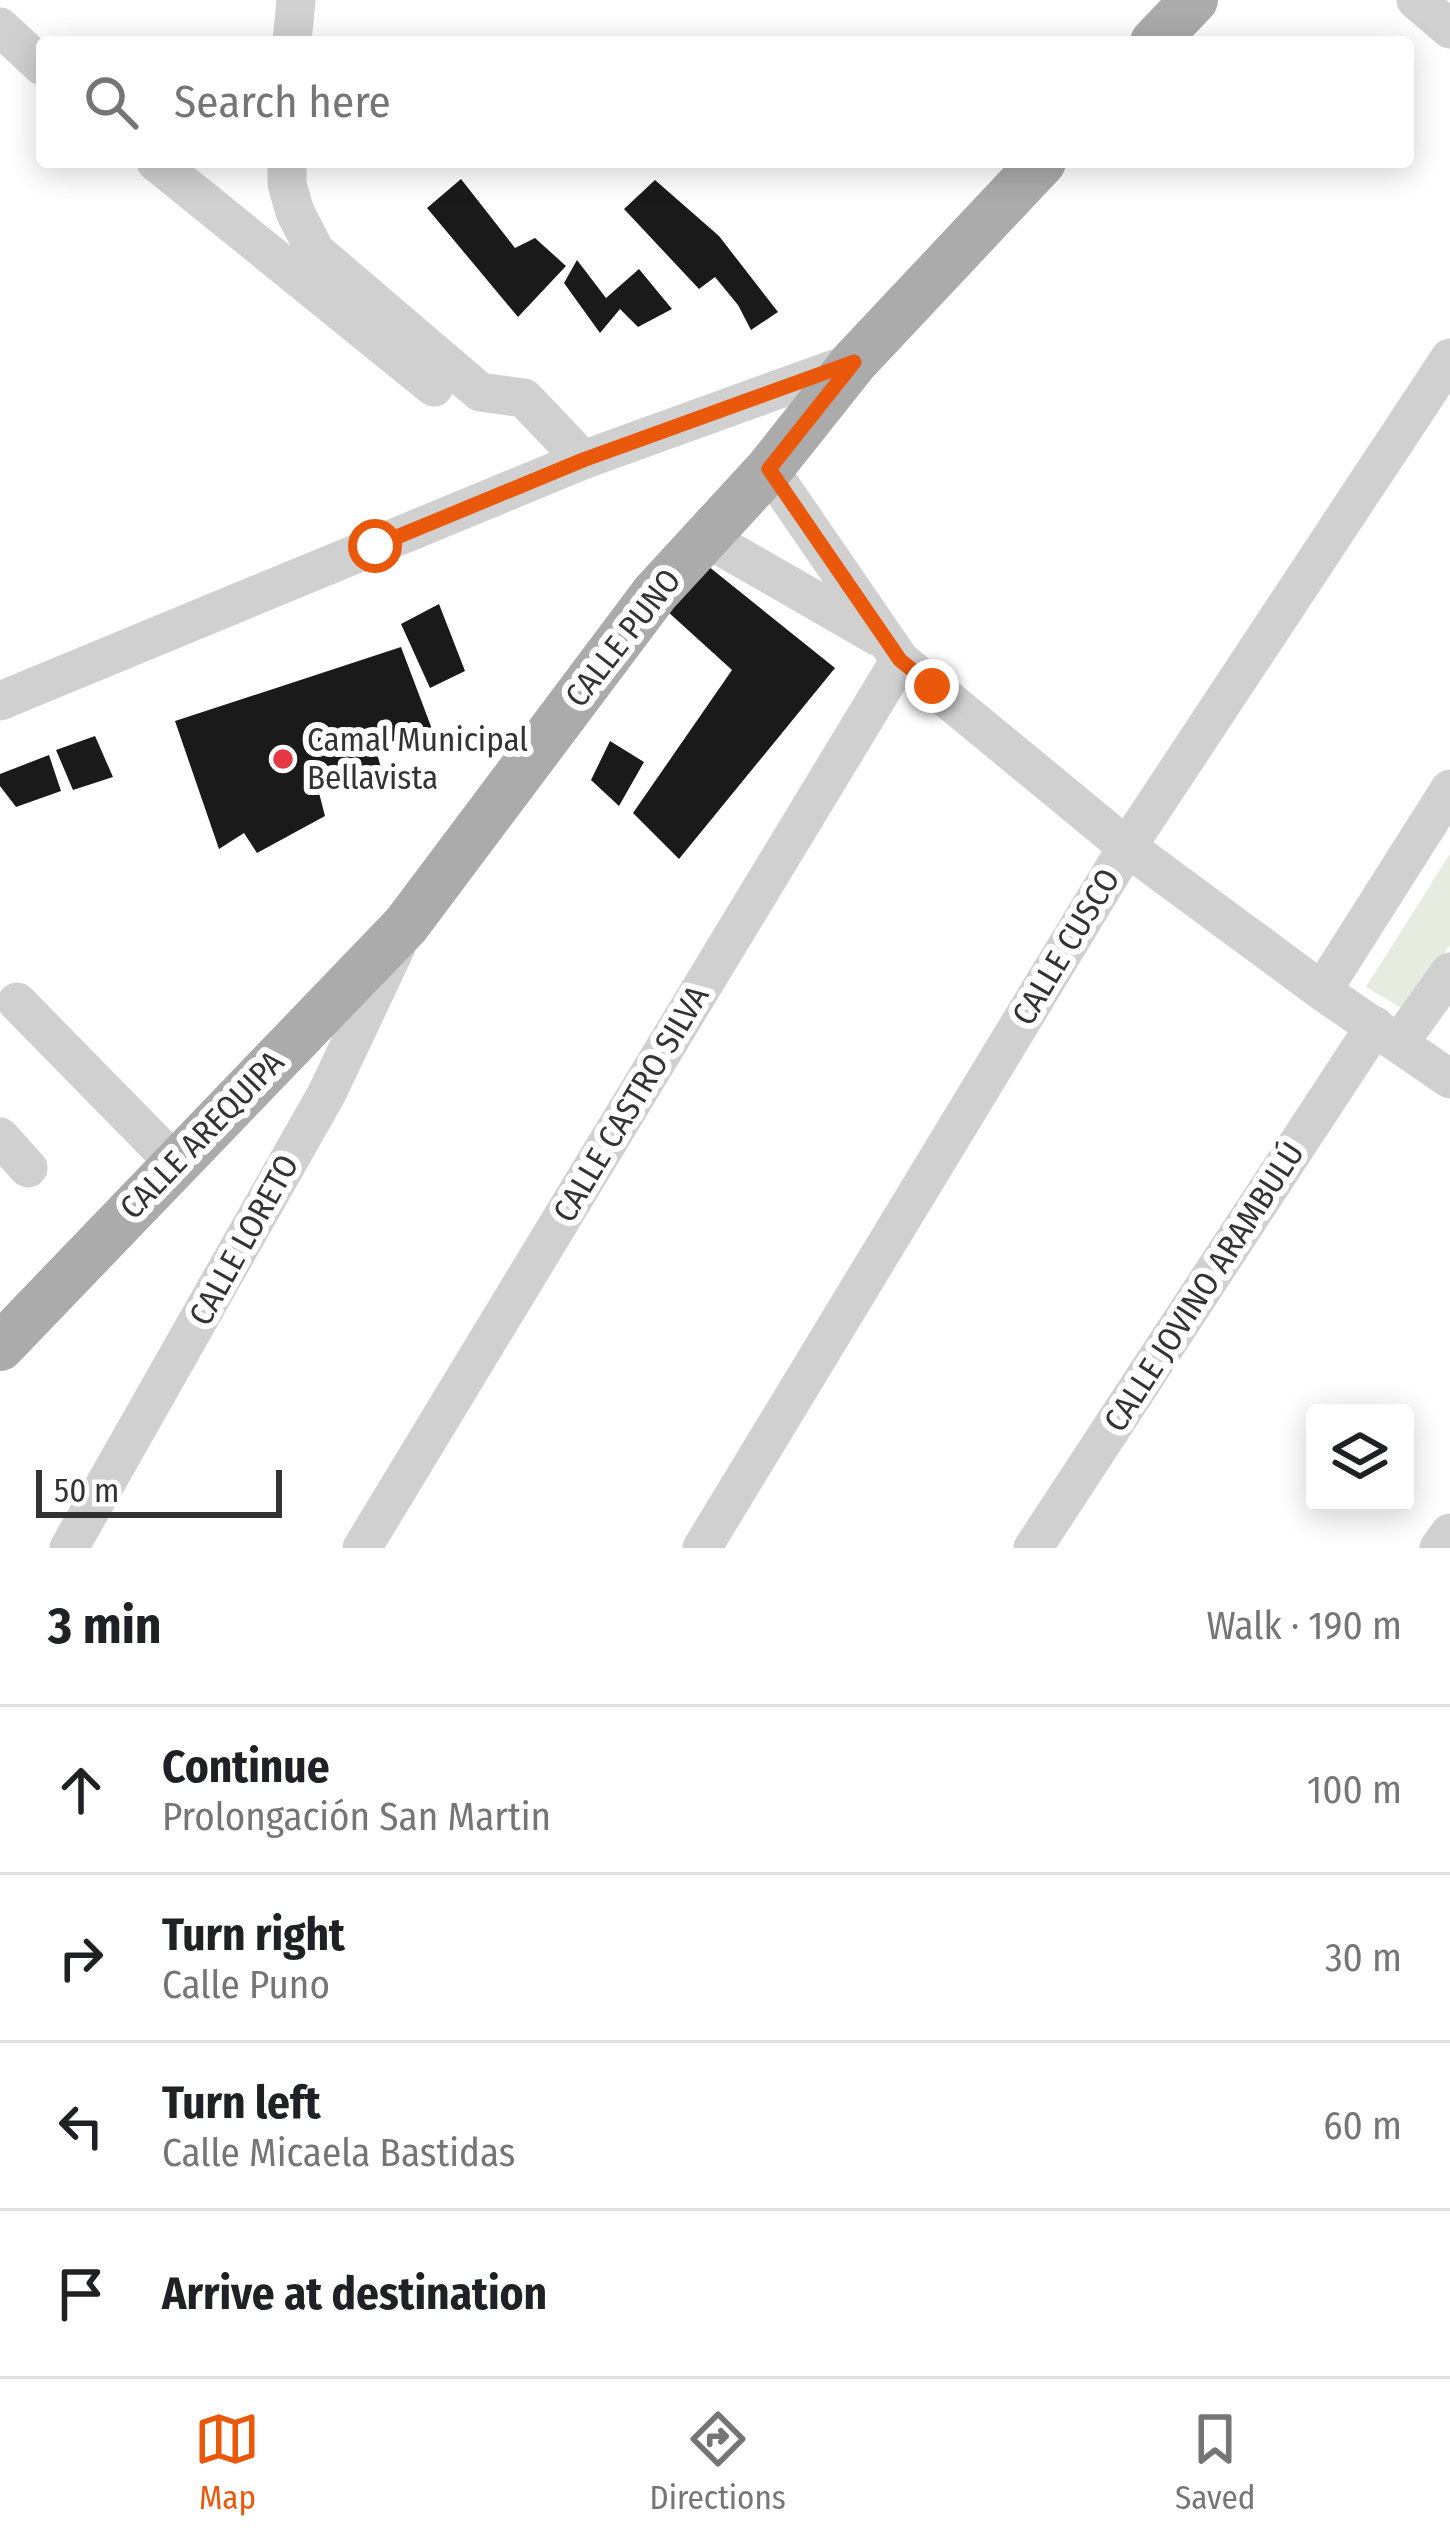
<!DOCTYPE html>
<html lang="en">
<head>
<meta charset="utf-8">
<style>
	:root { --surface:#fff; --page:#f2f2f2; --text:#202124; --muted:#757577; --line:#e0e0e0; --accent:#ea580c }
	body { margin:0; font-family:"Fira Sans Condensed",sans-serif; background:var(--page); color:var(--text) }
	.controls { position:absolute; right:36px; bottom:36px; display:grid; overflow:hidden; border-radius:12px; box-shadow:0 6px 30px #0003 }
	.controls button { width:108px; height:108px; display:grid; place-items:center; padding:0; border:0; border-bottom:3px solid var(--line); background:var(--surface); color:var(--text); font:60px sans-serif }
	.scale { position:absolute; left:36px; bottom:30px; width:246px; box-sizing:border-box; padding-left:12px; border:6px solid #333; border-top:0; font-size:33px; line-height:42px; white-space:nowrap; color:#333; -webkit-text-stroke:9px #fff; paint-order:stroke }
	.stop { position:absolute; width:36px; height:36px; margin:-27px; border:9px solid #ea580c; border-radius:50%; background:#fff }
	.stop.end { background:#ea580c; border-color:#fff; box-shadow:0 3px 12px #0008 }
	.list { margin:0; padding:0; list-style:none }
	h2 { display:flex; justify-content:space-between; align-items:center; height:156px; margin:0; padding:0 48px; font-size:51px }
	h2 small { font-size:39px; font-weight:400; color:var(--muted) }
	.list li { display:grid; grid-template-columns:78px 1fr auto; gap:36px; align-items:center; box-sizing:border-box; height:168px; padding:0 48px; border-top:3px solid var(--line) }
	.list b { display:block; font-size:45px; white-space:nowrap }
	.list p { margin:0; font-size:39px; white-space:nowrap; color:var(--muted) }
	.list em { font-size:39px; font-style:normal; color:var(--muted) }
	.icon { flex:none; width:66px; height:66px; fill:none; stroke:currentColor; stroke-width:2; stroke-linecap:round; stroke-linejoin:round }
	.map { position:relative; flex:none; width:1450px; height:1548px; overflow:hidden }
	.search { position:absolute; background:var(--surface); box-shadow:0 6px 30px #0003; left:36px; right:36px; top:36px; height:132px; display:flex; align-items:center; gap:30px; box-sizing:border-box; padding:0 42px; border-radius:12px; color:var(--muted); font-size:45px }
	.sheet { height:828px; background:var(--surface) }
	nav { display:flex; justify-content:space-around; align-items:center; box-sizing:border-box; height:168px; border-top:3px solid var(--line); background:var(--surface); font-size:33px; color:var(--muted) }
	nav a { display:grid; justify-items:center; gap:6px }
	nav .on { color:var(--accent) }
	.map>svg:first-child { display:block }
	.green { fill:#e6ecdf }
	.building { fill:#1a1a1a }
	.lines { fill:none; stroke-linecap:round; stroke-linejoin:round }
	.minor { stroke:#d0d0d0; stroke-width:39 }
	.major { stroke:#ababab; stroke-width:48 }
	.route { stroke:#ea580c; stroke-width:15 }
	.poi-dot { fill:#e63946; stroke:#fff; stroke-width:4.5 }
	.labels { text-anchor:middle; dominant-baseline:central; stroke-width:12; stroke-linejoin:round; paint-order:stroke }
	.street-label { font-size:33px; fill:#333; stroke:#fff }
	.poi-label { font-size:33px; fill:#333; stroke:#fff; text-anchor:start }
</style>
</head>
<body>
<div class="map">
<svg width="1450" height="1548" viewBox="0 0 1450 1548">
	<rect width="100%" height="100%" fill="#fff"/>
	<path class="green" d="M1450,854V945L1405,1010L1366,987Z"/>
	<path class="building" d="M461,179L515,248L535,238L566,266L518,317L427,208Z
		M655,180L719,236L778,312L751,330L738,305L715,277L699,289L624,209Z
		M577,260L606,298L639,269L672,309L638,327L620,309L600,333L564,283Z
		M703,562L835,668L679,859L633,813L732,670L656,601Z
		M439,604L465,671L430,688L401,624Z
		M401,647L432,729L375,747L382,771L317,785L325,816L257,853L244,833L219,849L175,721Z
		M95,736L113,777L73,790L56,750Z
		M610,741L644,762L619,806L591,780Z
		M49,755L61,791L16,807L0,786V774Z"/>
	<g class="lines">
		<path class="minor" d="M1416,0L1450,29
			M0,27L42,66
			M292,42L296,0
			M156,162L434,387
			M287,162V184L295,212L315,251L480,392L524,398L583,460
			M769,469L900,660L1127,847L1322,991L1450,1079
			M705,537L877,636
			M0,701L583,460L854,362
			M1322,991L1450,789
			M17,1002L175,1163
			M1399,1043L1450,972
			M0,1137L28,1168
			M69,1548L327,1093L396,947
			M362,1548L900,660
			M702,1548L1127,847L1450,358
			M1033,1548L1375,1026
			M1439,1548L1450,1533"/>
		<path class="major" d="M1154,42L1194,0
			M0,1347L406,925L655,593L769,469L854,362L1042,162"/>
	</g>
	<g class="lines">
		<path class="route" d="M375,546L583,460L854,362L769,469L900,660L932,686"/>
	</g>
	<circle class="poi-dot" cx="283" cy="759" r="12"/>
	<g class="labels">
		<g class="street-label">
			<text transform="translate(623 638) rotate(-52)">CALLE PUNO</text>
			<text transform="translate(1066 947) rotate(-59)">CALLE CUSCO</text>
			<text transform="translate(631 1104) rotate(-59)">CALLE CASTRO SILVA</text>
			<text transform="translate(202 1135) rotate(-46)">CALLE AREQUIPA</text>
			<text transform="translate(244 1240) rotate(-61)">CALLE LORETO</text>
			<text transform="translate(1204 1287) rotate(-57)">CALLE JOVINO ARAMBULÚ</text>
		</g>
		<g class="poi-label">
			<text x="307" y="740">Camal Municipal<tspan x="307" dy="38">Bellavista</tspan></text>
		</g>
	</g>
</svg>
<div class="controls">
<button><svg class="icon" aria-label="layers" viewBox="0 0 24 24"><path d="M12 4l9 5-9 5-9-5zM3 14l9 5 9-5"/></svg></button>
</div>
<div class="scale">50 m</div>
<div class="stop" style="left:375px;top:546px"></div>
<div class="stop end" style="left:932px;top:686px"></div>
<div class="search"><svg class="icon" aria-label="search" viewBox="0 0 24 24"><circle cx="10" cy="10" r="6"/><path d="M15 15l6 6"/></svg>Search here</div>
</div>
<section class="sheet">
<h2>3 min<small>Walk · 190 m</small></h2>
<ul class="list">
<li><svg class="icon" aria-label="ahead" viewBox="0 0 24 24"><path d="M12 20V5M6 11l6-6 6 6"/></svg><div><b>Continue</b><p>Prolongación San Martin</p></div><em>100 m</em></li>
<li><svg class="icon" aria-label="right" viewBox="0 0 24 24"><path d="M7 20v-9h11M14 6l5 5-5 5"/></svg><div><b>Turn right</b><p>Calle Puno</p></div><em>30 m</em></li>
<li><svg class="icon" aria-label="left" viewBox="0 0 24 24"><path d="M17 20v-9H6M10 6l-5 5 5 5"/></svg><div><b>Turn left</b><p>Calle Micaela Bastidas</p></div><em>60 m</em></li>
<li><svg class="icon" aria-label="arrive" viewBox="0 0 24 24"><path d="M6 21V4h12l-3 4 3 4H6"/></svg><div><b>Arrive at destination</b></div></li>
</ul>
</section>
<nav>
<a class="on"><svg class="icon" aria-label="map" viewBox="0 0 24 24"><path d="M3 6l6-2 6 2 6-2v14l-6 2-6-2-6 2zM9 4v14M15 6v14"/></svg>Map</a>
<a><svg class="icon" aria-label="directions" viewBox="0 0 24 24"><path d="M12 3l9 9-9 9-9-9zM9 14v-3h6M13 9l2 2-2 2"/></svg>Directions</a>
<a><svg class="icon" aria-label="saved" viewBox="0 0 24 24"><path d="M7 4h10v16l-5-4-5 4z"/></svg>Saved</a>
</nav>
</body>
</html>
